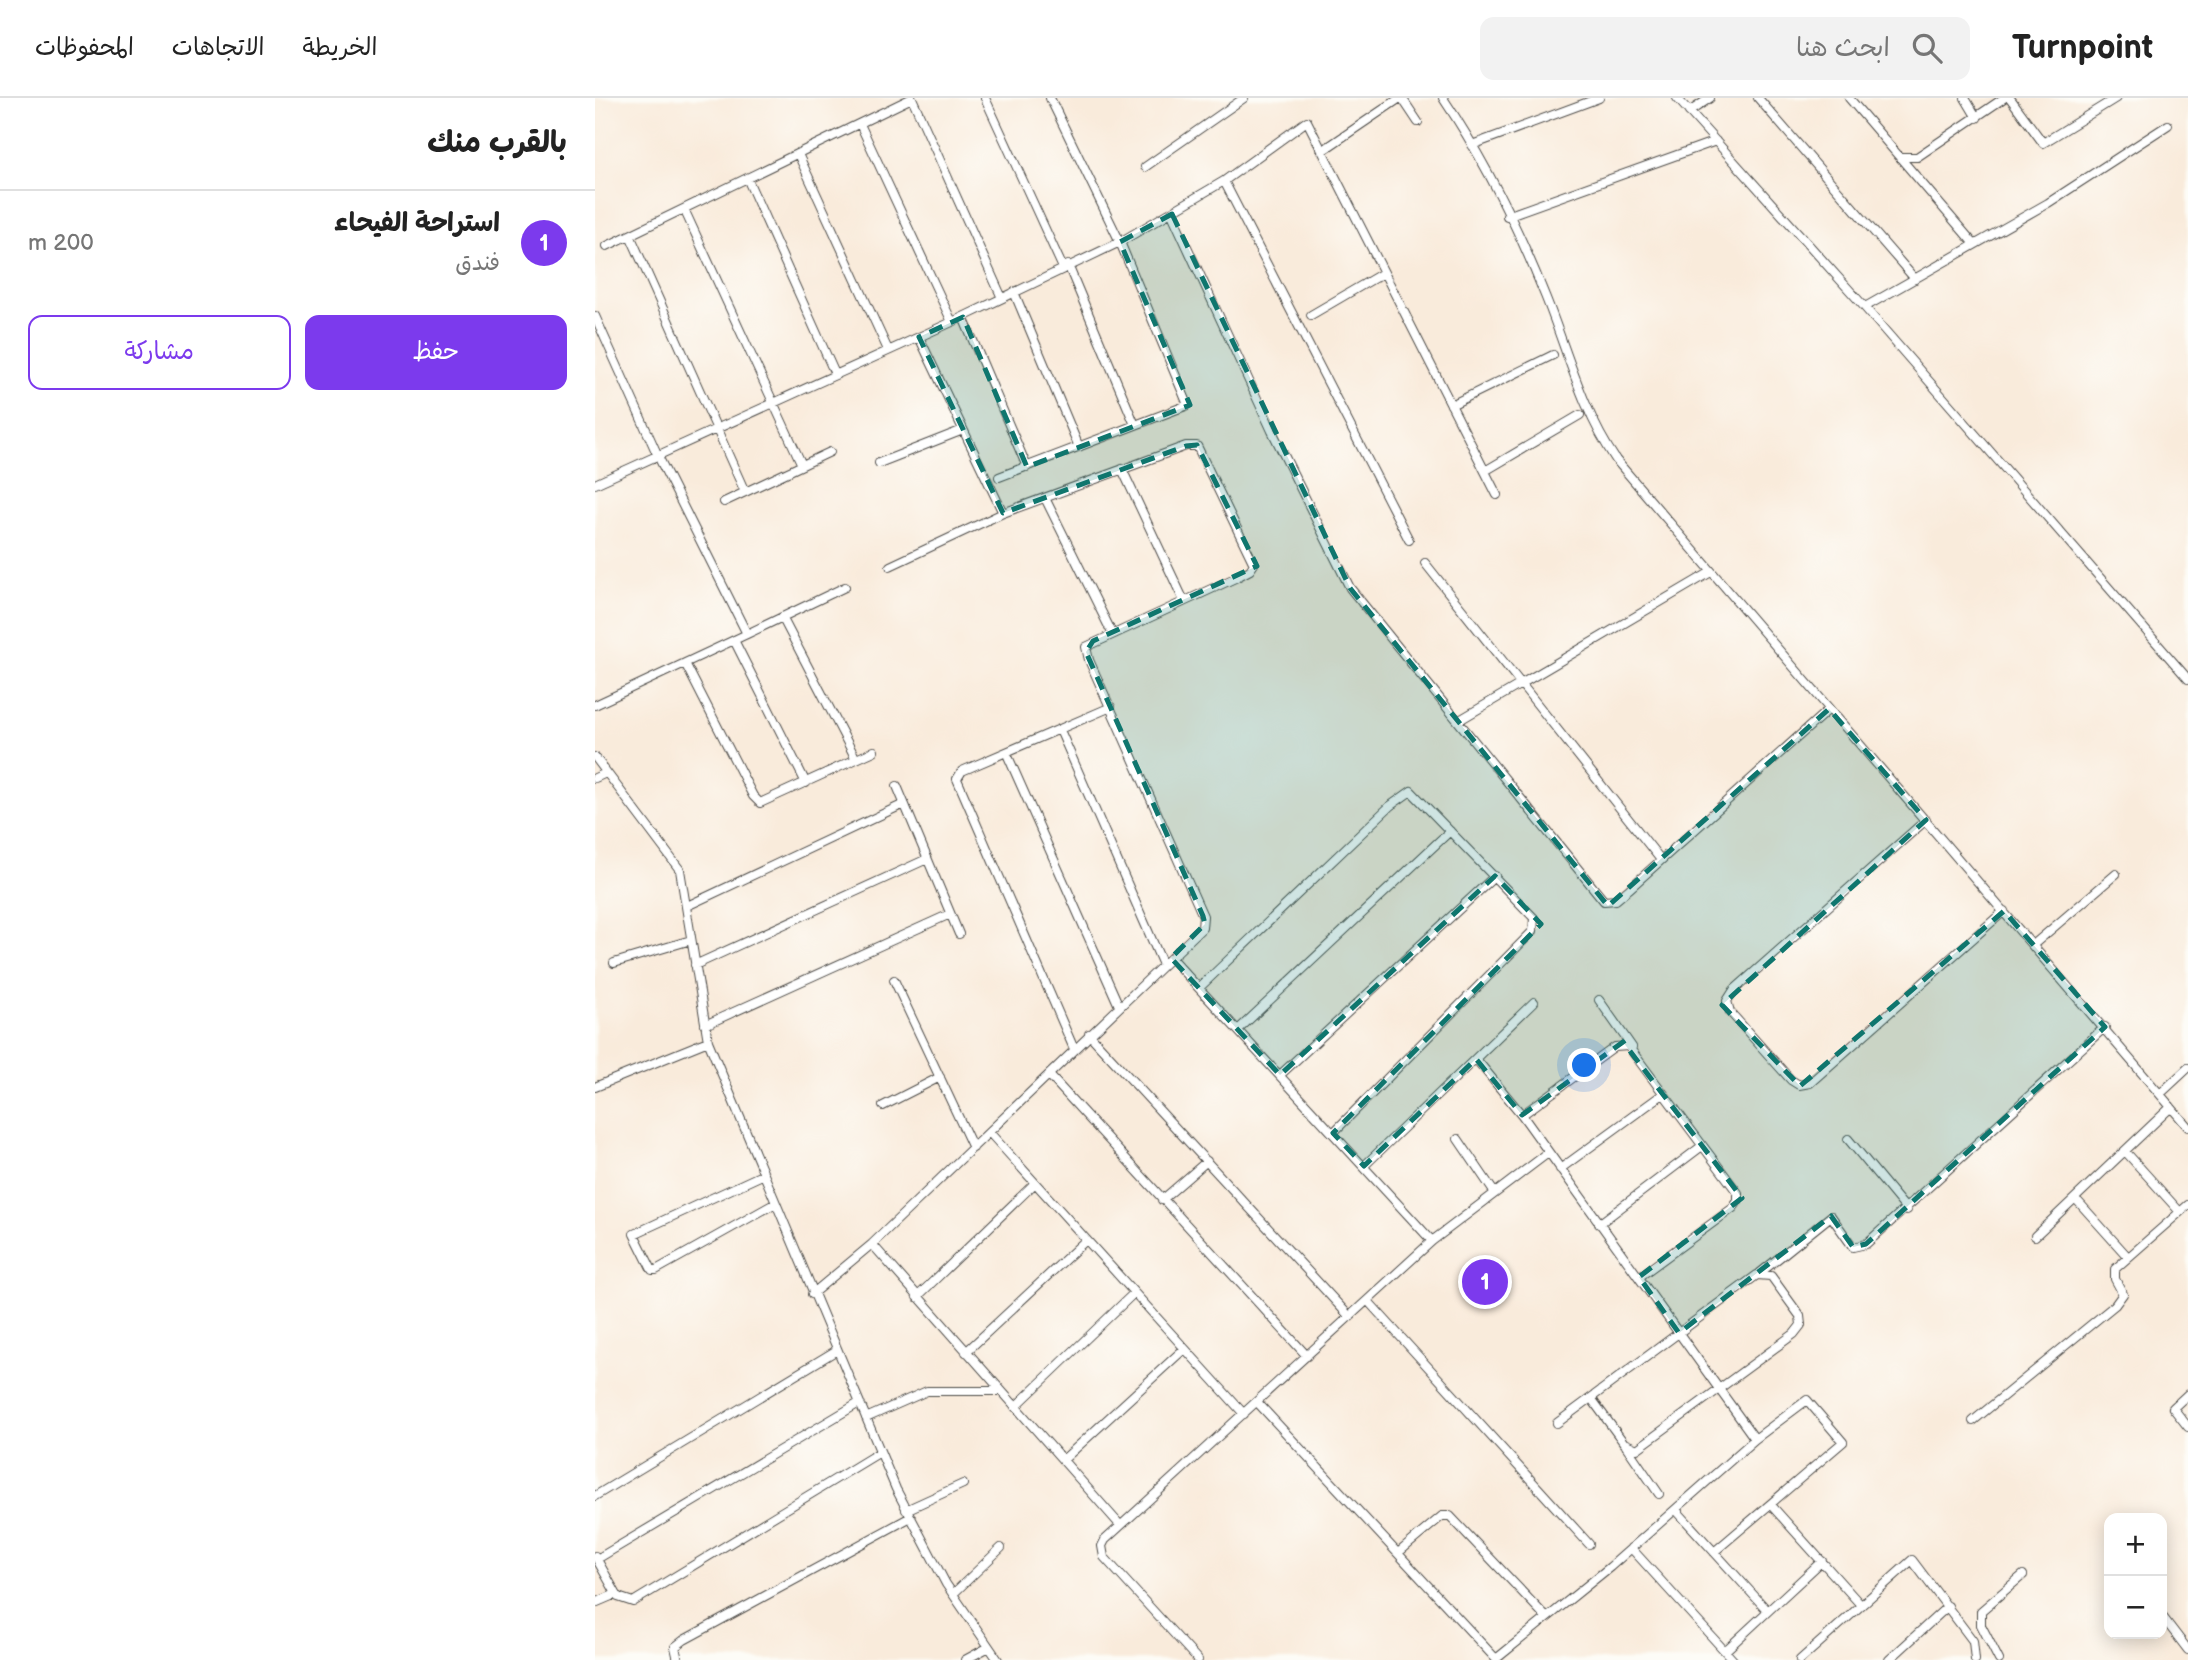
<!DOCTYPE html>
<html lang="ar">
<head>
<meta charset="utf-8">
<style>
	:root { --surface:#fff; --page:#f2f2f2; --text:#222; --muted:#767676; --line:#e0e0e0; --accent:#7c3aed }
	body { margin:0; font-family:"Balsamiq Sans","Playpen Sans Arabic",sans-serif; background:var(--page); color:var(--text); direction:rtl }
	.controls { position:absolute; right:21px; bottom:21px; display:grid; overflow:hidden; border-radius:14px; box-shadow:0 4px 18px #0003 }
	.controls button { width:63px; height:63px; display:grid; place-items:center; padding:0; border:0; border-bottom:2px solid var(--line); background:var(--surface); color:var(--text); font:35px sans-serif }
	.you { position:absolute; left:990px; top:968px; width:24px; height:24px; margin:-18px; border:5px solid #fff; border-radius:50%; background:#1a73e8; box-shadow:0 0 0 10px #1a73e833 }
	.badge { display:grid; place-items:center; width:46px; height:46px; border-radius:50%; background:var(--accent); color:#fff; font-size:23px; font-weight:700 }
	.pin { position:absolute; translate:-50% -50%; border:4px solid #fff; box-shadow:0 2px 7px #0006 }
	.list { margin:0; padding:0; list-style:none }
	h2 { display:flex; justify-content:space-between; align-items:center; height:91px; margin:0; padding:0 28px; font-size:30px }
	h2 small { font-size:23px; font-weight:400; color:var(--muted) }
	.list li { display:grid; grid-template-columns:46px 1fr auto; gap:21px; align-items:center; box-sizing:border-box; height:105px; padding:0 28px; border-top:2px solid var(--line) }
	.list b { display:block; font-size:26px; white-space:nowrap }
	.list p { margin:0; font-size:23px; white-space:nowrap; color:var(--muted) }
	.list em { font-size:23px; font-style:normal; color:var(--muted) }
	.actions { display:flex; gap:14px; padding:21px 28px }
	.actions a { flex:1; padding:16px 0; border:2px solid var(--accent); border-radius:14px; text-align:center; font-size:24px; color:var(--accent) }
	.actions .main { background:var(--accent); color:#fff }
	.icon { flex:none; width:38px; height:38px; fill:none; stroke:currentColor; stroke-width:2; stroke-linecap:round; stroke-linejoin:round }
	.map { position:relative; flex:none; width:1593px; height:1562px; overflow:hidden; direction:ltr }
	header { display:flex; align-items:center; gap:42px; box-sizing:border-box; height:98px; padding:0 35px; background:var(--surface); border-bottom:2px solid var(--line) }
	header strong { font-size:33px }
	nav { display:flex; gap:38px; margin-inline-start:auto; font-size:24px }
	.search { width:490px; height:63px; background:var(--page); display:flex; align-items:center; gap:18px; box-sizing:border-box; padding:0 24px; border-radius:14px; color:var(--muted); font-size:26px }
	main { display:flex }
	aside { flex:1; background:var(--surface) }
	.map>svg:first-child { display:block }
	.lines { fill:none; stroke-linecap:round; stroke-linejoin:round }
	.minor-casing { stroke:#4a4845; stroke-width:10 }
	.minor { stroke:#fff; stroke-width:8 }
	.marked { fill:#0f766e; fill-opacity:0.2; stroke:#0f766e; stroke-width:5; stroke-dasharray:14 9; stroke-linejoin:round }
</style>
</head>
<body>
<header>
<strong>Turnpoint</strong>
<div class="search"><svg class="icon" aria-label="search" viewBox="0 0 24 24"><circle cx="10" cy="10" r="6"/><path d="M15 15l6 6"/></svg>ابحث هنا</div>
<nav><a>الخريطة</a><a>الاتجاهات</a><a>المحفوظات</a></nav>
</header>
<main>
<div class="map">
<svg width="1593" height="1562" viewBox="0 0 1593 1562">
	<rect width="100%" height="100%" fill="#fdfcf7"/>
	<filter id="ink" filterUnits="userSpaceOnUse"><feTurbulence type="fractalNoise" baseFrequency=".0143" numOctaves="2"/><feDisplacementMap in="SourceGraphic" scale="14" xChannelSelector="R" yChannelSelector="G"/><feConvolveMatrix kernelMatrix="1 2 1 2 8 2 1 2 1" color-interpolation-filters="sRGB"/></filter>
	<filter id="wash" filterUnits="userSpaceOnUse"><feTurbulence type="fractalNoise" baseFrequency=".00686" numOctaves="4" result="noise"/><feDisplacementMap in="SourceGraphic" scale="28" xChannelSelector="R" yChannelSelector="G"/><feGaussianBlur stdDeviation="1.57" result="paint"/><feColorMatrix in="noise" values="0 0 0 0 0 0 0 0 0 0 0 0 0 0 0 0 0 1.4 0 .05"/><feComposite in="paint" operator="in"/></filter>
	<g filter="url(#wash)">
		<rect width="100%" height="100%" fill="#f9ebdb"/>
	</g>
	<g filter="url(#ink)">
		<g class="lines">
			<defs>
				<path id="minor" d="M317,0L407,200
					M390,0L468,170
					M807,0L823,24
					M848,0C889,61 924,132 951,200C973,255 987,312 1021,362L1593,1029
					M1082,0L1266,205L1593,581
					M1163,0L1320,181
					M1254,0L1379,146
					M1370,0L1382,20
					M1415,0L1448,45L1521,0
					M1094,14L1115,0
					M265,26L357,224
					M877,47L1004,0
					M727,53L805,0
					M203,56L293,252
					M1307,59H1322L1409,0
					M550,69L649,0
					M152,80L240,276
					M629,83L814,442
					M89,111L207,367
					M577,116L677,333L755,490L1009,803L1021,802L1034,791L1234,611
					M912,118L1121,43
					M35,137L150,394
					M12,148L317,0
					M473,167L540,327
					M419,194L484,349
					M1270,209L1453,105L1573,27
					M716,217L788,175
					M0,218L63,358L152,536L0,607
					M368,219L432,369
					M856,307L958,257
					M284,365L368,332
					M527,371L589,503
					M890,373L985,317
					M404,379L593,307L525,144L455,0
					M0,386L368,219L525,144L629,83L712,23L902,397
					M450,400L517,535
					M129,404L235,354
					M830,465L1066,762
					M295,468L408,415
					M187,519L261,661
					M152,536L250,489
					M139,542L211,685
					M90,565L158,698L165,705L279,653
					M863,623L1116,474
					M465,632L568,867
					M412,656L524,908
					M0,659L85,772L113,943L301,1391L351,1486L403,1562
					M0,680L11,675
					M302,688L364,836
					M1331,722L1139,892L1132,903L1135,914L1196,982L1204,987L1215,985L1409,813
					M92,808L309,706
					M1438,847L1521,776
					M576,860L837,1143L510,1442L507,1448L509,1459L603,1562
					M19,865L96,842
					M100,867L332,761
					M299,882L378,1050
					M604,890L795,708L816,693L939,820L938,833L738,1035
					M1004,902L1037,949
					M110,927L355,816
					M643,932L855,733
					M494,936L755,1219
					M479,951L362,681L367,673L516,609
					M881,961L927,1017L1160,1341
					M685,977L900,778
					M455,978L712,1258
					M0,989L113,943
					M1565,996L1593,970
					M288,1008L345,979
					M927,1017L1020,949L1033,948L1143,1095V1103L1138,1110L1044,1179
					M394,1034L649,1316
					M863,1041L899,1094
					M1253,1041L1312,1112
					M1530,1053L1585,1114
					M769,1068L939,904
					M965,1071L1068,996
					M167,1077L39,1136L57,1172H61L179,1106
					M1480,1100L1533,1159
					M567,1102L612,1063
					M1004,1126L1107,1048
					M1440,1138L1576,1009
					M837,1143L953,1055
					M277,1146L525,1427
					M1165,1175L1236,1118L1258,1149L1271,1146L1510,929
					M217,1196L277,1146L607,830L608,818L494,562L491,549L640,480L655,472L659,466L602,348H591L408,415L324,239
					M322,1199L439,1086
					M773,1203L994,1446
					M371,1254L491,1142
					M1593,1296L1578,1310L1593,1329
					M662,1304L901,1561L1015,1469L1160,1341L1212,1302L1248,1344L1119,1454
					M420,1309L539,1195
					M271,1320L332,1293H405
					M1378,1323L1520,1207L1528,1196L1520,1181V1171L1593,1107
					M962,1325L1162,1177L1176,1178L1205,1218L1206,1227L1199,1236L1042,1351L1029,1345L996,1300
					M1031,1348L1064,1396
					M468,1362L589,1251
					M0,1398L242,1252
					M1176,1407L1265,1506
					M311,1412L368,1386
					M1081,1412L1173,1513
					M1036,1450L1138,1562
					M803,1455L847,1418H855L951,1519
					M0,1458L23,1499L38,1504L285,1354
					M2,1461L264,1305
					M1567,1480V1479
					M358,1496L406,1450
					M0,1505L21,1496
					M1567,1518L1593,1552
					M1130,1553L1227,1463
					M83,1562L80,1549L89,1542L314,1420
					M370,1562L394,1549
					M1205,1562L1317,1462L1378,1543L1380,1562
					M1294,1562L1353,1508
					M1404,1562L1386,1527V1513L1428,1477"/>
			</defs>
			<use href="#minor" class="minor-casing"/>
			<use href="#minor" class="minor"/>
		</g>
	</g>
	<path class="marked" d="M577,116L755,490L1013,808L1234,611L1331,722L1127,907L1205,988L1409,813L1510,929L1271,1146L1258,1149L1236,1118L1084,1235L1044,1179L1147,1100L1028,944L927,1017L881,961L769,1068L738,1035L946,826L900,778L685,977L576,860L610,826L608,818L491,554L498,543L662,468L602,347L591,348L408,415L324,239L368,219L432,369L595,307L525,144Z"/>
</svg>
<div class="controls">
<button>+</button>
<button>−</button>
</div>
<div class="you"></div>
<div class="pin badge" style="left:890px;top:1184px">1</div>
</div>
<aside>
<h2>بالقرب منك<small></small></h2>
<ul class="list">
<li><span class="badge">1</span><div><b>استراحة الفيحاء</b><p>فندق</p></div><em>200 m</em></li>
</ul>
<div class="actions"><a class="main">حفظ</a><a>مشاركة</a></div>
</aside>
</main>
</body>
</html>
